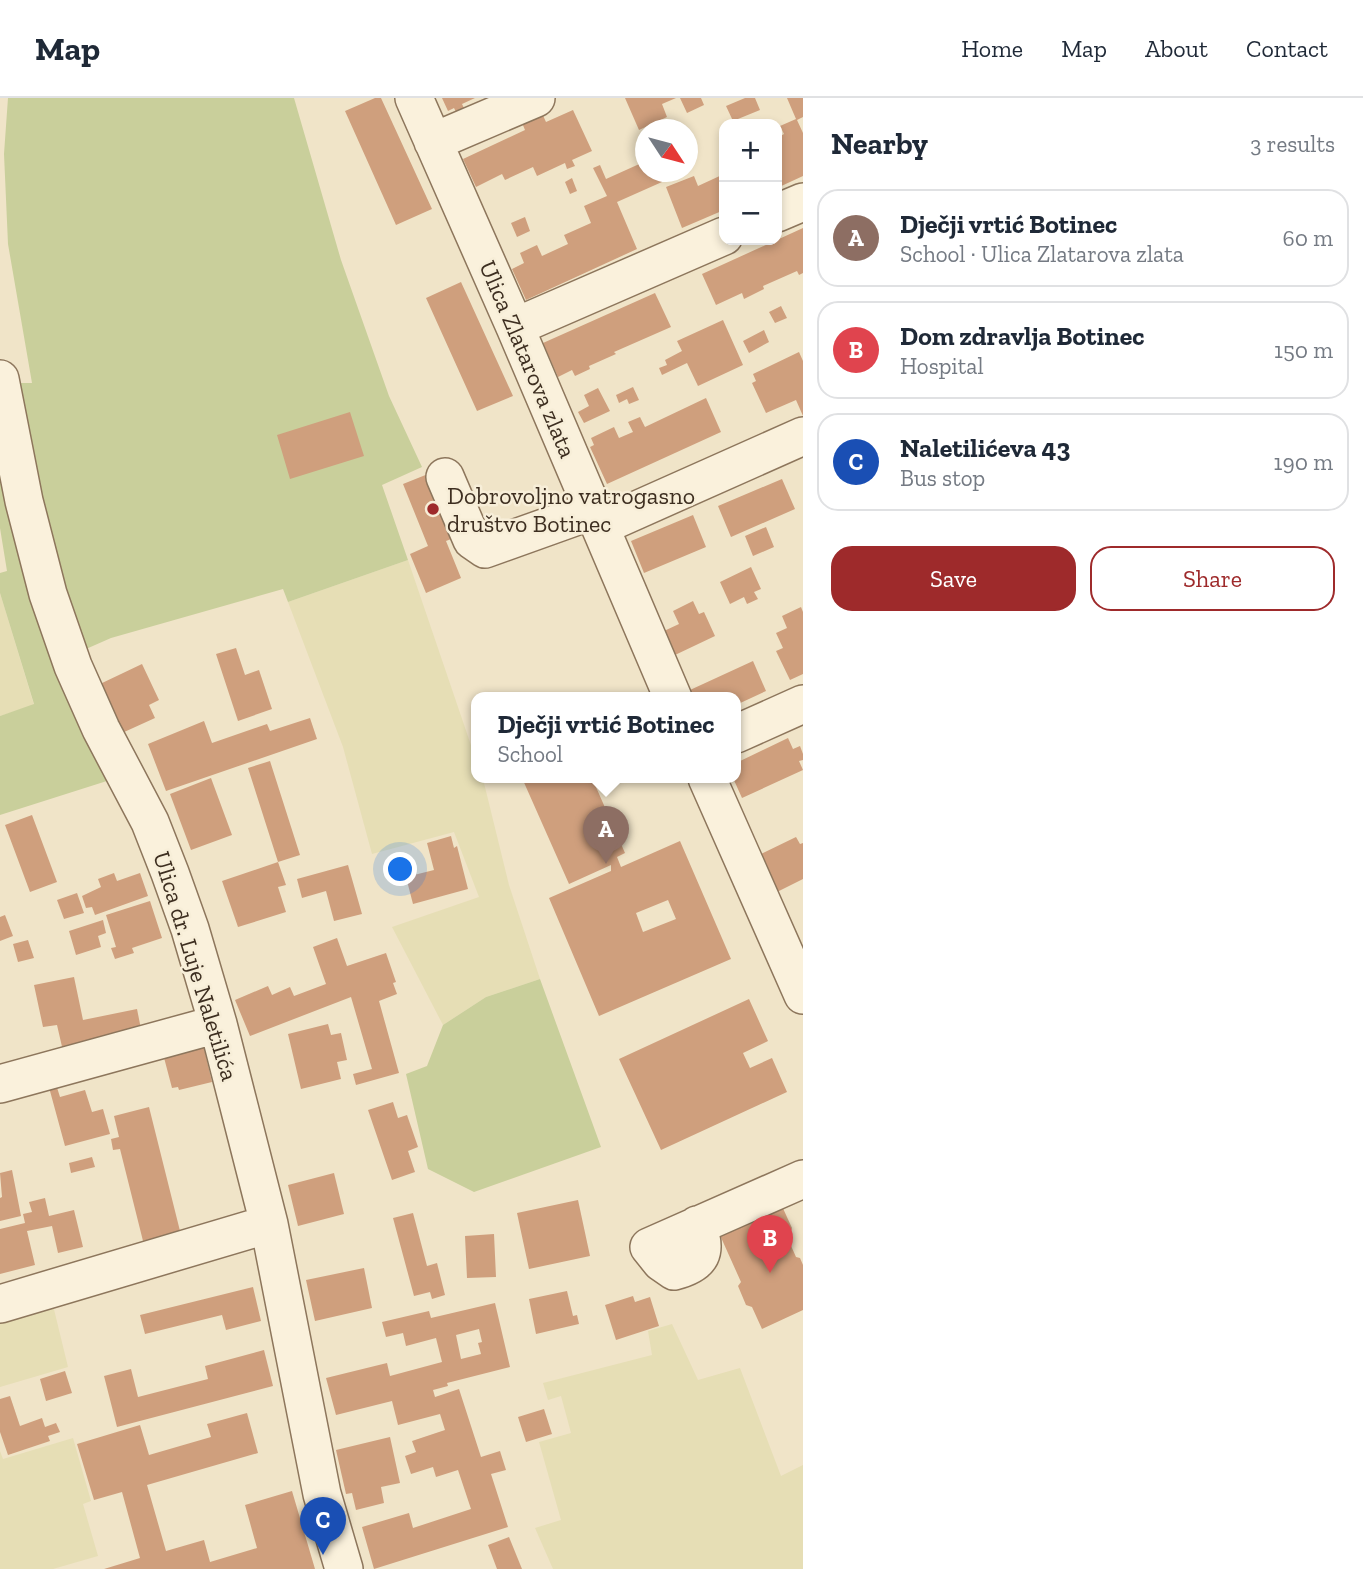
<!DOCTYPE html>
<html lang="en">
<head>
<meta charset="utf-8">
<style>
	:root { --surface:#fff; --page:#f6f6f7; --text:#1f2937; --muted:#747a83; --line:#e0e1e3; --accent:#9e2a2b }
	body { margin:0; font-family:"Zilla Slab",serif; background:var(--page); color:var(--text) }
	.controls { position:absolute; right:21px; top:21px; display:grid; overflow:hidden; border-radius:14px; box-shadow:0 4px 10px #0003 }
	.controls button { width:63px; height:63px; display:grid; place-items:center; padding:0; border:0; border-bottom:2px solid var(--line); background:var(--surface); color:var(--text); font:35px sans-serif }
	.compass { position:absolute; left:635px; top:21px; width:63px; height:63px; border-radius:50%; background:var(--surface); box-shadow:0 4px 10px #0003; rotate:126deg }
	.you { position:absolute; left:401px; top:772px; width:24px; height:24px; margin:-18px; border:5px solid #fff; border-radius:50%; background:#1a73e8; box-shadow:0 0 0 10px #1a73e833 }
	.badge { display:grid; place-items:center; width:46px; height:46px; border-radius:50%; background:var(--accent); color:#fff; font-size:23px; font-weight:700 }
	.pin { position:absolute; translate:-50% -58px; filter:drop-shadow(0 2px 4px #0008) }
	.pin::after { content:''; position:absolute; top:37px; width:24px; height:21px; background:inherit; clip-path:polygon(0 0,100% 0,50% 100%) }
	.popup { position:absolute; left:471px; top:594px; width:270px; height:91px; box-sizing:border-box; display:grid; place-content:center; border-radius:14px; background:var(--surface); filter:drop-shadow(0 2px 5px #0005); font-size:23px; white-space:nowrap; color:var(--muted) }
	.popup b { font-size:26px; color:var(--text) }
	.popup::after { content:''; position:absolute; left:50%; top:100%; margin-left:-14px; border:14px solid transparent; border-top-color:var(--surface) }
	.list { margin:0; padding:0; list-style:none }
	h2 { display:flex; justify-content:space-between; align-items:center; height:91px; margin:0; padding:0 28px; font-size:30px }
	h2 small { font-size:23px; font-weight:400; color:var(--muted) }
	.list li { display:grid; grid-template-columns:46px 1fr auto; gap:21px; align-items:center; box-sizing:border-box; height:98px; margin:0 14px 14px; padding:0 14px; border:2px solid var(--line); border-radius:21px }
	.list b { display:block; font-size:26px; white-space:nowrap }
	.list p { margin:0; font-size:23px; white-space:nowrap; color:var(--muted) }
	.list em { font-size:23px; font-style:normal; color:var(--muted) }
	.actions { display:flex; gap:14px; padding:21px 28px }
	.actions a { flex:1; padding:16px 0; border:2px solid var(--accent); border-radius:21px; text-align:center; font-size:24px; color:var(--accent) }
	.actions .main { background:var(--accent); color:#fff }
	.map { position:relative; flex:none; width:803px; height:1471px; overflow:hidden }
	header { display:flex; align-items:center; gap:42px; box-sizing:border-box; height:98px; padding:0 35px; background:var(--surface); border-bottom:2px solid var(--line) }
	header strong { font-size:33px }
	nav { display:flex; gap:38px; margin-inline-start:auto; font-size:24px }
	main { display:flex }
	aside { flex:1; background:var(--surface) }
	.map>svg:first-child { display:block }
	.farmland { fill:#e6deb5 }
	.green { fill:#c9cf9b }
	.building { fill:#cf9f7d; fill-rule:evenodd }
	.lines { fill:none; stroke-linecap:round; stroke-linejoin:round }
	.minor-casing { stroke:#8d765c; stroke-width:40 }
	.minor { stroke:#faf1dc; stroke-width:37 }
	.poi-dot { fill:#9e2a2b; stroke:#f7eed8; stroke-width:2.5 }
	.labels { text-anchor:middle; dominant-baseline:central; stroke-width:5; stroke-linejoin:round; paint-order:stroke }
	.street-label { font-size:24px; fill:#3d2e20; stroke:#f7eed8 }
	.poi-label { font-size:24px; fill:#3d2e20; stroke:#f7eed8; text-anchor:start }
</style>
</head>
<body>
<header>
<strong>Map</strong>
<nav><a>Home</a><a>Map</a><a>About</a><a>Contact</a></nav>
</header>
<main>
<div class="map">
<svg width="803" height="1471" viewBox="0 0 803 1471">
	<rect width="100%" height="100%" fill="#f0e4c8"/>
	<path class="farmland" d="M408,462L476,662V680H483L484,685L509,787L540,881L486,899L443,927L392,829L479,799L454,734L372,756L343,649L288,504Z
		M0,495L34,607L0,618Z
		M51,1199L68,1269L0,1289V1213Z
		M672,1226L698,1282L740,1270L781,1378L803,1367V1471H553L535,1430L561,1422L539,1344L571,1335L561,1298L548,1302L543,1285L652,1257L648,1233Z
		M73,1340L91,1403L83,1406L98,1458L53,1471H0V1353L3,1361Z"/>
	<path class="green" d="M8,0H294L341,162L389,298L422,369L382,387L408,462L288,504L283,491L111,540L86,551L64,497L13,285H32L8,146L4,56Z
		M0,347L110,682L0,717V618L34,606L0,495V475L7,473L0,430Z
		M540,881L601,1049L474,1094L428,1071L406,976L427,968L443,927L486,899Z"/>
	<path class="building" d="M375,0H381L432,111L396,127L345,13Z
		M442,0H475L462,6L464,10L456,14L454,10L448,13Z
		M625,0H676L662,6L667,19L639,32Z
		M680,0H701L704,7L687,15Z
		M745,0H755L760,12L733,23L726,8Z
		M787,0H803V19L797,22L803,35V78L777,90V40L784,36L780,28L796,21Z
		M540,11L546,24L573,12L592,53L572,62L575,68L567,71L565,65L537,78L533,69L505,82L502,76L476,89L463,61L525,32L520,20Z
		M646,63V74H658L662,84L617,104L637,151L526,202L512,171L524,165L520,155L537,147L542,158L568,146L564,137L591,125L584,108L607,98L593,70L600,67L606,81Z
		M724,76V112L682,130L666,89L694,78L698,88Z
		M572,80L577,93L570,96L565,84Z
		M525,119L530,133L517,139L511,125Z
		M803,130V175L799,177L797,173L763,188L764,191L744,201L742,195L716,207L702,176Z
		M461,184L513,298L477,313L426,200Z
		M655,195L671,229L614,254L616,256L589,268L590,271L575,278L572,272L558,279L543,245Z
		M781,208L787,220L775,225L769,214Z
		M723,222L743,267L698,288L687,265L662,277L659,270L667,267L665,262L682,253L677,243Z
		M764,232L769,244L749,255L743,243Z
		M799,254L803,263V318L796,302L766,315L752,285L756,283L753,276Z
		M633,289L639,302L629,306L627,301L619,305L616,297Z
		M598,290L610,313L584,325L578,314L589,308L584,297Z
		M706,300L721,334L607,386L590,349L594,347L591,340L614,329L619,340L633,334L628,324L640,319L645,329Z
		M350,314L364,358L290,381L277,337Z
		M438,372L464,436L446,443L461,480L426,495L410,456L428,448L403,386Z
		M782,381L795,411L731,439L718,408Z
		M693,417L706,449L644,475L631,443Z
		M766,429L774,449L753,458L745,438Z
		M751,469L761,491L754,494L758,501L747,506L744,499L730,506L720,484Z
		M693,503L699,516L704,514L715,538L675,557L664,533L679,526L673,513Z
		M801,509L803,514V576L790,582L776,553L783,550L776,535L787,530L782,518Z
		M236,550L245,577L259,572L272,611L238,623L216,556Z
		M753,563L766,593L736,607V600H694L690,592Z
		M142,566L159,602L149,607L155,620L122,635L100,586Z
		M310,620L317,641L166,693L148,646L204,623L212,645L267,626L270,633Z
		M788,640L793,651L800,648L803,656V662L799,663L803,672L742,700L733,680H736V665Z
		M270,663L300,757L278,764L248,670Z
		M211,680L232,737L191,752L170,696Z
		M522,680H592L625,755L617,759L621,769L680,743L731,861L599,918L549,800L611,773V767L569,786ZM668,802L676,821L643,834L636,815Z
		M32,717L57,784L30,794L5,727Z
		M451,738L454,750L457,748L468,791L413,806L406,779L434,772L427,745Z
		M796,739L800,746L803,745V781L775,795L757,758Z
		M278,764L286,787L278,789L286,814L238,829L222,783Z
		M348,767L362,816L334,823L326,793L302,800L297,781Z
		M114,775L117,783L140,775L148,798L95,817L92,809L86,810L82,798L101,789L98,781Z
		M77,795L84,815L64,821L57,802Z
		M150,803L162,840L132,850L134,855L115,861L111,850L116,849L106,817Z
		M5,817L13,838L0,843V819Z
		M103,822L106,835L98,838L101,849L76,857L69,833Z
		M337,840L347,868L386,855L396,884L393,885L397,896L379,903L399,975L356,987L353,976L372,971L351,899L250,938L235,902L268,888L272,897L290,889L294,898L326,886L313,849Z
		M28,842L34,860L18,864L13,846Z
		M74,879L83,922L137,911L142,936L63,953L57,927L43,929L34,887Z
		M749,901L768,943L743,955L750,970L772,960L787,994L661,1052L619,961Z
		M328,926L331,937L341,935L347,962L337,964L341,981L301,991L288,936Z
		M202,942L212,984L179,992L178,989L172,990L162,952Z
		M54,980L60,999L85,992L92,1014L103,1011L110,1036L65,1048L47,982Z
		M393,1004L398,1020L407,1017L418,1049L408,1053L415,1074L392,1082L368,1012Z
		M149,1009L180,1133L143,1143L120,1051L113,1052L111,1041L119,1039L114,1018Z
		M92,1059L95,1069L71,1075L69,1065Z
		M12,1072L21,1118L0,1123V1100L2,1099L0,1075Z
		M334,1075L344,1116L298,1128L288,1087Z
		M45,1100L49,1118L74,1112L83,1149L58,1155L52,1128L27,1133L35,1167L0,1176V1131L25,1125L23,1116L32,1114L29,1104Z
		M578,1102L590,1158L529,1171L517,1115Z
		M781,1106L792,1130L788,1141L796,1159L800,1160L803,1167V1212L762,1231L752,1209L746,1207L738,1188L741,1184L719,1135Z
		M413,1115L427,1168L437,1165L445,1197L432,1201L430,1194L414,1198L393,1120Z
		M494,1136L496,1179L467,1180L465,1138Z
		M364,1170L372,1210L315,1223L306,1182Z
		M253,1189L261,1223L226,1232L222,1217L145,1236L140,1217Z
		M567,1193L573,1218L577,1217L579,1226L536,1236L529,1201Z
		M633,1198L635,1204L650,1199L659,1228L616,1242L605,1207Z
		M495,1205L510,1269L447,1285L448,1288L433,1292L435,1299L459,1291L481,1359L500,1353L506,1372L491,1376L508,1429L374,1471L362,1429L409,1415L413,1430L471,1411L458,1372L436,1379L433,1369L411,1376L405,1358L416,1354L412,1343L445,1332L440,1316L398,1327L392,1303L336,1317L326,1280L387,1265L390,1278L442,1264L436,1240L406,1248L403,1235L386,1239L382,1224L429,1213L431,1220ZM479,1231L482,1244L478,1245L481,1256L461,1261L456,1237Z
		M264,1252L273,1288L117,1329L104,1278L131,1271L138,1299L208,1281L205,1268Z
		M65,1273L72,1295L46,1303L40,1281Z
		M10,1298L20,1328L42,1320L45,1329L56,1325L60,1334L48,1338L50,1343L8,1357L0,1334V1301Z
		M544,1311L552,1336L526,1344L518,1319Z
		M247,1315L258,1355L147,1387L166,1453L204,1442L210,1464L257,1450L245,1407L292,1393L315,1471H104L140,1460L122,1394L94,1402L77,1346L140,1327L149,1357L211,1339L207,1326Z
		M390,1339L400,1385L381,1389L384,1405L356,1412L352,1395L346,1396L336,1352Z
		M509,1439L522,1471H497L488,1447Z"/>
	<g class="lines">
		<defs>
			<path id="minor" d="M414,0L515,229L673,600
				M433,44L536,0
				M777,115L803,104
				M515,229L724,138
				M0,281L24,403L48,496L73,568L101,631L150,724L170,775L190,831L218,926L269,1126L322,1396L344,1471
				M445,379L472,442L485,451L594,412
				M601,428L803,338
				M736,636L803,606
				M707,680L803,897
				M0,986L218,926
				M697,1127C708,1154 702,1166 674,1173L661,1164L649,1149L803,1081
				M0,1206L269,1126"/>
		</defs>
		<use href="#minor" class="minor-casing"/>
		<use href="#minor" class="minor"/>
	</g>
	<circle class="poi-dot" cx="433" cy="411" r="7"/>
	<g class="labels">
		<g class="street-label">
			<text transform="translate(528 261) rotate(67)">Ulica Zlatarova zlata</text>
			<text transform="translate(196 868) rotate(73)">Ulica dr. Luje Naletilića</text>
		</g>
		<g class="poi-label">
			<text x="447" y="397">Dobrovoljno vatrogasno<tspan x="447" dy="28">društvo Botinec</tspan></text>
		</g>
	</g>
</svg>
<div class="controls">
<button>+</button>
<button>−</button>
</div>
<svg class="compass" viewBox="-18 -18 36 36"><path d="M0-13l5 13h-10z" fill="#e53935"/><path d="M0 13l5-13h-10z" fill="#747a83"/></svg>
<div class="you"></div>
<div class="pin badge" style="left:606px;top:766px;background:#8d6e63">A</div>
<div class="popup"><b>Dječji vrtić Botinec</b>School</div>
<div class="pin badge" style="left:770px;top:1175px;background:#e0444e">B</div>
<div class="pin badge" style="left:323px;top:1457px;background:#1a4fb4">C</div>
</div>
<aside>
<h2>Nearby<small>3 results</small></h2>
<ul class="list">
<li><span class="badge" style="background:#8d6e63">A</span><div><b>Dječji vrtić Botinec</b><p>School · Ulica Zlatarova zlata</p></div><em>60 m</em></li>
<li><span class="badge" style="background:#e0444e">B</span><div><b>Dom zdravlja Botinec</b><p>Hospital</p></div><em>150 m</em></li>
<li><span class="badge" style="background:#1a4fb4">C</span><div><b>Naletilićeva 43</b><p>Bus stop</p></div><em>190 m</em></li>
</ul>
<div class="actions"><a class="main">Save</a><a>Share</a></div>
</aside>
</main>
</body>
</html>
